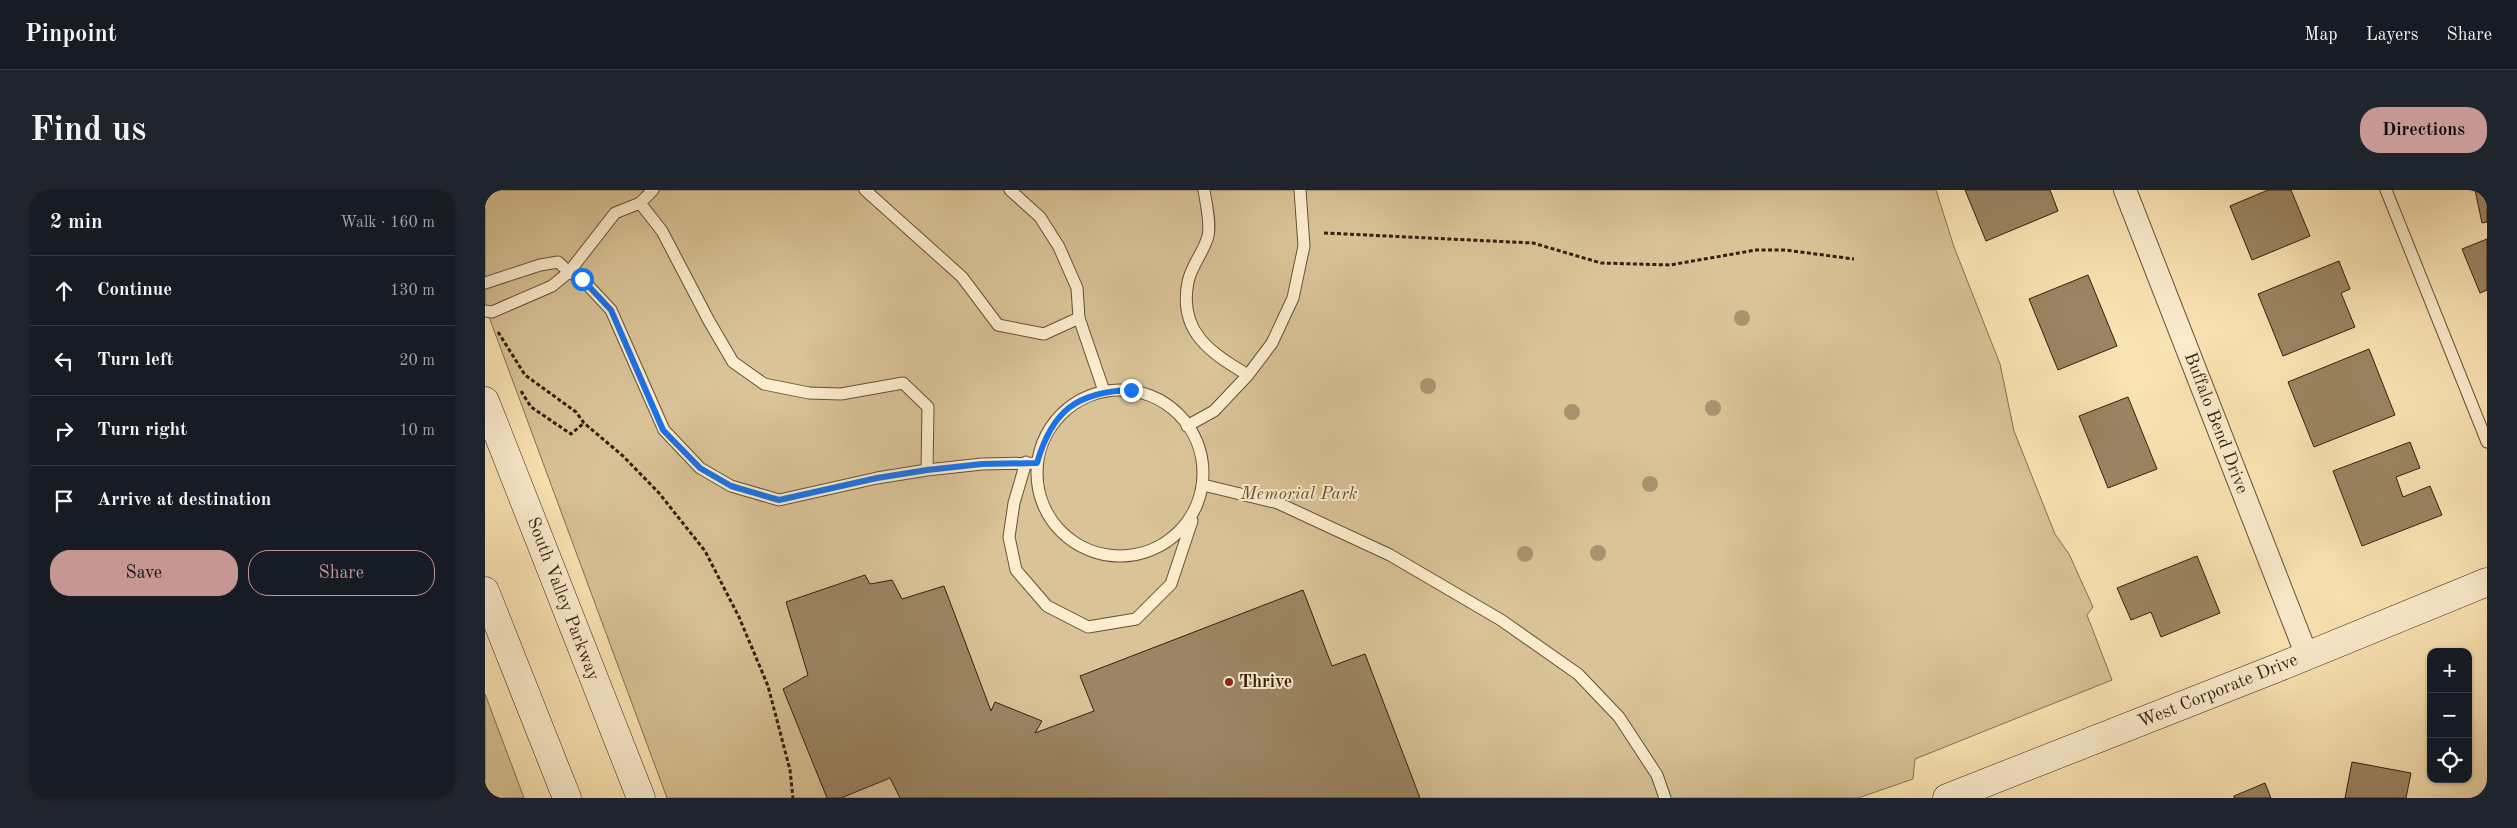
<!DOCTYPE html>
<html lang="en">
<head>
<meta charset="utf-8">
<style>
	:root { --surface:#171b24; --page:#20242c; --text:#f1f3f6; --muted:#9ea1a6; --line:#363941; --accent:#c59692 }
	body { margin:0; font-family:"Old Standard TT",serif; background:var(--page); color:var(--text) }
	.controls { position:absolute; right:15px; bottom:15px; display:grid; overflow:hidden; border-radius:10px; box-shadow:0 1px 4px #0004 }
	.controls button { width:45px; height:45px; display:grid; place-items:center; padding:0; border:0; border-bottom:1px solid var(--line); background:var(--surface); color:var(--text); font:25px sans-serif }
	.stop { position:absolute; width:15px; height:15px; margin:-11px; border:4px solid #1a73e8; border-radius:50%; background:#fff }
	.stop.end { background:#1a73e8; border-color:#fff; box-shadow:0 1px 5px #0008 }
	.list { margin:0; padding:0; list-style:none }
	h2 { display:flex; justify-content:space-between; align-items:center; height:65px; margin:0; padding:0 20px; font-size:21px }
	h2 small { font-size:16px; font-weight:400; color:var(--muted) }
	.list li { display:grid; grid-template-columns:32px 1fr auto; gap:15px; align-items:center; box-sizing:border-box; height:70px; padding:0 20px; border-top:1px solid var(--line) }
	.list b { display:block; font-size:19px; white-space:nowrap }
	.list em { font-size:16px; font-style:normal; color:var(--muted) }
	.actions { display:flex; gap:10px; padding:15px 20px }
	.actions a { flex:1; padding:11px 0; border:1px solid var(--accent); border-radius:20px; text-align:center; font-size:18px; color:var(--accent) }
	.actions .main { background:var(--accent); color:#111 }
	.icon { flex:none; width:28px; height:28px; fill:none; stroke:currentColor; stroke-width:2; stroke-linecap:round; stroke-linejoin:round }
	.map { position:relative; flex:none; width:2002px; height:608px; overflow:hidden; border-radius:20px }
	header { display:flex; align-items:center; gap:30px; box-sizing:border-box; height:70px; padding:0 25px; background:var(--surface); border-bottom:1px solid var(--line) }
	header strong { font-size:24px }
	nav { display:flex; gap:28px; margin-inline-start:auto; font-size:18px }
	.intro { display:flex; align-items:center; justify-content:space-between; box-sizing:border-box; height:120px; padding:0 30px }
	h1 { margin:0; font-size:35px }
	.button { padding:12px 22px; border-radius:20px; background:var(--accent); color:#111; font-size:18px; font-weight:700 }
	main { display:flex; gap:30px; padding:0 30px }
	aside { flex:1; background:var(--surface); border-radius:20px; box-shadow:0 1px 4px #0004 }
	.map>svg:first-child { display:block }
	.green { fill:#d9c397; stroke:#867152 }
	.building { fill:#9b8564; stroke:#341f0e }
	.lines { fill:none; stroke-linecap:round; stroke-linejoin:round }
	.lane-casing { stroke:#665037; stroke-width:13 }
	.street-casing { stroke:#665037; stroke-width:24 }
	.secondary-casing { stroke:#341f0e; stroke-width:29 }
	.path { stroke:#341f0e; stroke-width:3; stroke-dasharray:4 2.5; stroke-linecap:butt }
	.lane { stroke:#fcedce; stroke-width:11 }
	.street { stroke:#fcedce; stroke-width:22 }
	.secondary { stroke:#fcedce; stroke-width:28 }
	.tree { fill:#a9936f }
	.route { stroke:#1a73e8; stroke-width:6 }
	.poi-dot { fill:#8f2418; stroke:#fcedce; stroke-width:2 }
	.labels { text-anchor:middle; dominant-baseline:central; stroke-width:4; stroke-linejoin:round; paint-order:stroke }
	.street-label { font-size:18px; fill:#341f0e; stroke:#fcedce }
	.park-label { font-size:18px; font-style:italic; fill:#665037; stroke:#fcedce }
	.poi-label { font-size:18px; font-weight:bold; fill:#341f0e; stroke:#fcedce; text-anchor:start }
</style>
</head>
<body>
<header>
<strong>Pinpoint</strong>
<nav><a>Map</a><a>Layers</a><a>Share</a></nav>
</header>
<div class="intro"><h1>Find us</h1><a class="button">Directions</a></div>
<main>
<aside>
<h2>2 min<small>Walk · 160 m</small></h2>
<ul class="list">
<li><svg class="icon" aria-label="ahead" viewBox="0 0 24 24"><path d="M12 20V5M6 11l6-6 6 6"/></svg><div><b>Continue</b></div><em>130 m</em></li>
<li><svg class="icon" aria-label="left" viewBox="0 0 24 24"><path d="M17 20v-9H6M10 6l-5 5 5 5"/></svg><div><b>Turn left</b></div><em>20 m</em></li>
<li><svg class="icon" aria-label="right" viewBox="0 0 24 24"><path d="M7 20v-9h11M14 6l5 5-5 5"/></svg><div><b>Turn right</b></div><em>10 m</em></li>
<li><svg class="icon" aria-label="arrive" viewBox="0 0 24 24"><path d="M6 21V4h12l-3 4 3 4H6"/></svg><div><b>Arrive at destination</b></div></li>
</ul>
<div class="actions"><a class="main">Save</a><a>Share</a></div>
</aside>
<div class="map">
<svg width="2002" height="608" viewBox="0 0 2002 608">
	<rect width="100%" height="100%" fill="#fbe4b3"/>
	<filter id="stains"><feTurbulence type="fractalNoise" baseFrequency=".004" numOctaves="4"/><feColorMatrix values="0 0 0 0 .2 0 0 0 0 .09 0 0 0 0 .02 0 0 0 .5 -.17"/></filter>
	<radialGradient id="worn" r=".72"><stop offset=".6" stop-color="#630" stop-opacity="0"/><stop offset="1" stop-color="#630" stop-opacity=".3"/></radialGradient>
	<path class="green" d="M0,0H1451L1469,57L1515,174L1529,241L1570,344L1584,364L1608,417L1602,425L1627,490L1430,569L1428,589L1373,608H182L0,116Z
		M0,504L39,608H0Z"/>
	<path class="building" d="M1480,0H1565L1573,21L1501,51Z
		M1783,0H1806L1825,46L1767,70L1745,16Z
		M1990,0H2002V32L1997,33Z
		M2002,49V100L1995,103L1977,59Z
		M1854,71L1865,99L1856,103L1870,137L1798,166L1773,104Z
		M1603,85L1632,156L1573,180L1544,109Z
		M1884,159L1910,225L1829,257L1803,192Z
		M1643,207L1672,279L1623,298L1594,226Z
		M1925,252L1935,278L1911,287L1918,307L1945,296L1957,325L1877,356L1848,281Z
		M1712,366L1735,423L1676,447L1666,422L1646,430L1632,398Z
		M380,385L385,394L407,390L417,409L459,396L506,521L510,512L557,531L550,543L609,521L595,486L818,400L847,476L880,464L935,608H415L405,588L356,608H342L298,499L323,485L301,412Z
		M1867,572L1926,583L1921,608H1860Z
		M1780,593L1786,608H1749V606Z"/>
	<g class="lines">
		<defs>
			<path id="lane" d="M380,0L477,87L513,135L559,144L594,128L619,201
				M525,0L555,27L574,57L592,98L594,128
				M719,0C721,13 726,34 723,46C719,62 706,76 703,92C693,142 726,163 763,185
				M1901,0L2002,252
				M155,13L168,0
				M0,93L55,75L73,72L84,82L97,89L126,120L179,240L215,278L246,296L294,310L392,288L442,280L497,274L552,273
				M0,121L7,122L67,96L84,82L130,23L155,13L177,41L224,131L248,172L279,194L324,203L356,204L418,193L443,217L442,280
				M552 283a83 83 0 1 1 166 0a83 83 0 1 1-166 0Z
				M702,236L729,221L763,185L787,153L808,108L819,56L815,0
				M541,272L529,313L524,347L531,380L562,416L603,437L651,429L686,394L707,331
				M718,295L793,313L905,365L1016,430L1093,484L1134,527L1172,585L1180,608"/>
			<path id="street" d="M1640,0L1822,466"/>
			<path id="secondary" d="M0,211L156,608
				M0,401L82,608
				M1462,608L1792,478L2002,392"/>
		</defs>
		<use href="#lane" class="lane-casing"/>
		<use href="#street" class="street-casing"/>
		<use href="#secondary" class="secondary-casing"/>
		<path class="path" d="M839,43L1048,53L1116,73L1185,75L1271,60H1300L1369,69
			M13,142L40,185L91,222L99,233L138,266L174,303L220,361L254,427L283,496L305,580L308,608
			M36,201L46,217L86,244L99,233"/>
		<use href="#lane" class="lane"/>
		<use href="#street" class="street"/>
		<use href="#secondary" class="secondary"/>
	</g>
	<g class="tree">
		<circle cx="1257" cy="128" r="8"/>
		<circle cx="943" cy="196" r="8"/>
		<circle cx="1228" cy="218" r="8"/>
		<circle cx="1087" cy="222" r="8"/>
		<circle cx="1165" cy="294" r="8"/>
		<circle cx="1113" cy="363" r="8"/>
		<circle cx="1040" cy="364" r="8"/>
	</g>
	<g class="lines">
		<path class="route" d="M97,89L126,120L178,240L215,278L246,296L294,310L392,288L442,280L497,274L552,273C567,221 591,202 646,200"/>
	</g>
	<circle class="poi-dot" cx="744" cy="492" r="5"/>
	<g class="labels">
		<g class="street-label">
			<text transform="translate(1731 233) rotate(69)">Buffalo Bend Drive</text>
			<text transform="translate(78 409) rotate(69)">South Valley Parkway</text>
			<text transform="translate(1733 501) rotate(-22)">West Corporate Drive</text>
		</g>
		<g class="park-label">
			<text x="814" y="304">Memorial Park</text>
		</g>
		<g class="poi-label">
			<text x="754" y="492">Thrive</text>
		</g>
	</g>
	<rect width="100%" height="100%" filter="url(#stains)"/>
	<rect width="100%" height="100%" fill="url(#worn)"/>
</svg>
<div class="controls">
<button>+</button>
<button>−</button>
<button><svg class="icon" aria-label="locate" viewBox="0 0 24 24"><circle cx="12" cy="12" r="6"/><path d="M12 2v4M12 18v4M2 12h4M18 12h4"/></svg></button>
</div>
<div class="stop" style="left:97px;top:89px"></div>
<div class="stop end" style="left:646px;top:200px"></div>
</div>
</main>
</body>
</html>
